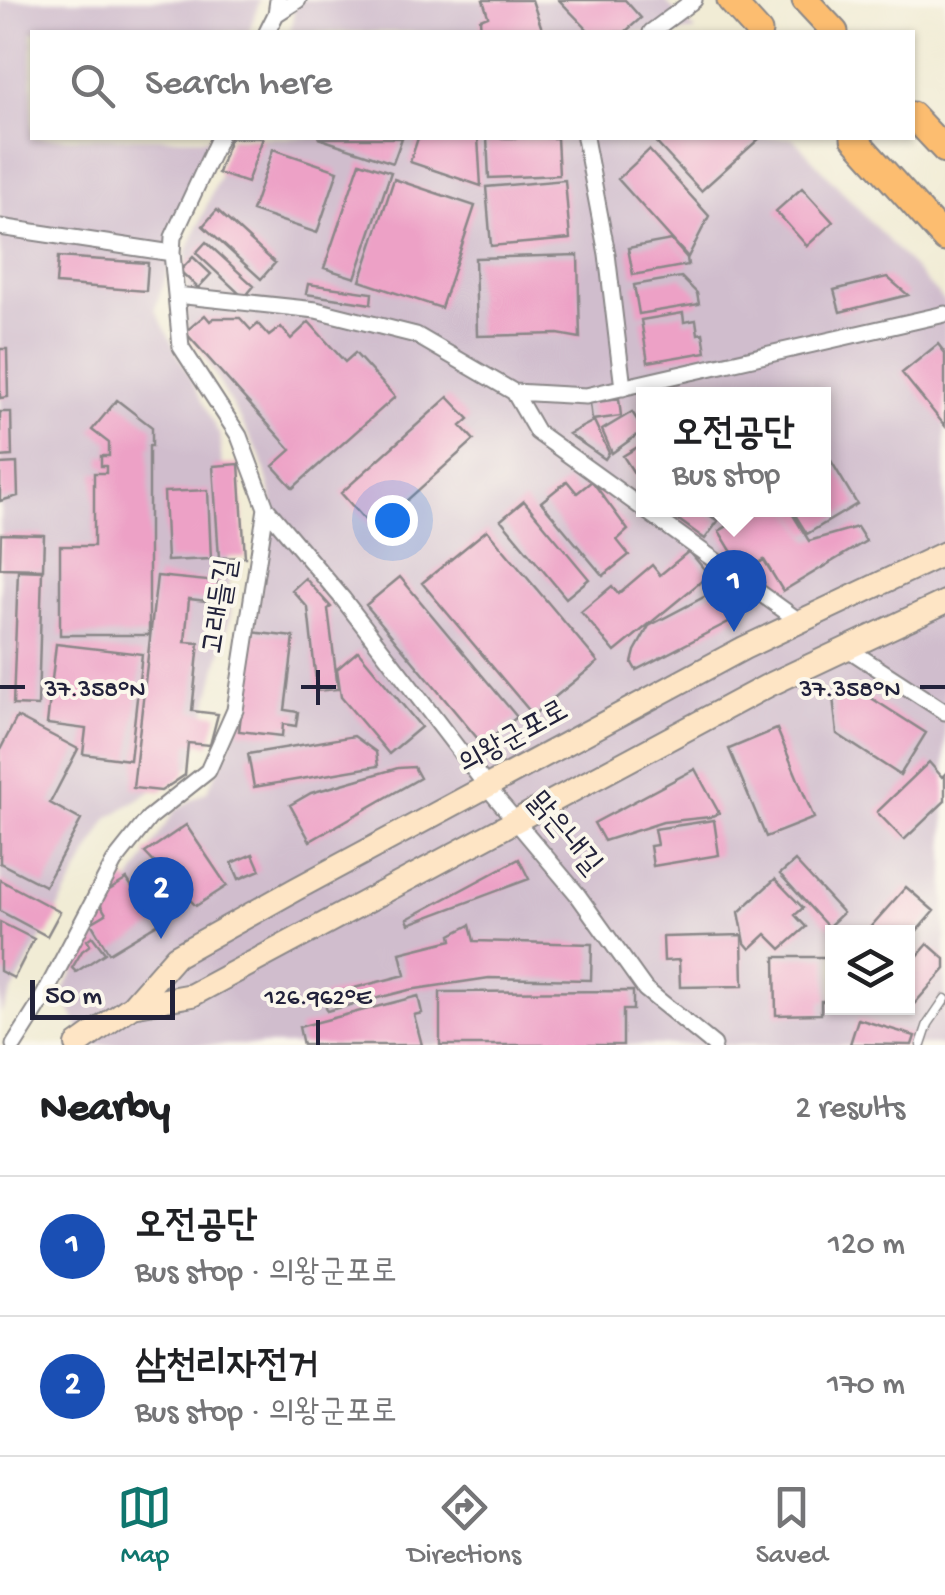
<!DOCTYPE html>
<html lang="en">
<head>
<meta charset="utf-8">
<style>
	:root { --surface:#fff; --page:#f6f6f6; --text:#202124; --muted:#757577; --line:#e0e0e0; --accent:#0f766e }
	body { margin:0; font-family:"Gochi Hand","Poor Story",sans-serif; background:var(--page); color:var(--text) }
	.controls { position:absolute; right:30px; bottom:30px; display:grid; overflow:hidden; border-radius:0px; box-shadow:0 2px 8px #0004 }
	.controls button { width:90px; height:90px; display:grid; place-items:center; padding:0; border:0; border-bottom:2px solid var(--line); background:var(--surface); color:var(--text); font:50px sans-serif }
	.scale { position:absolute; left:30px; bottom:25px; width:145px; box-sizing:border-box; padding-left:10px; border:5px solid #22223b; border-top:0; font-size:28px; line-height:35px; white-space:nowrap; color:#22223b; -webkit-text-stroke:8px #fbf7ec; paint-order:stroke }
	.you { position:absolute; left:392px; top:520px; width:35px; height:35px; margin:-25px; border:8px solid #fff; border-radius:50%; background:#1a73e8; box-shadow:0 0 0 15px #1a73e833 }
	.badge { display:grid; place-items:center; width:65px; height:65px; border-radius:50%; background:var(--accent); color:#fff; font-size:32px; font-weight:700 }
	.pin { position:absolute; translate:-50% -82px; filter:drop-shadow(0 2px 5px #0008) }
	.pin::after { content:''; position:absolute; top:52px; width:35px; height:30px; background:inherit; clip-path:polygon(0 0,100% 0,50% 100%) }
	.popup { position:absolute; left:636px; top:387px; width:195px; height:130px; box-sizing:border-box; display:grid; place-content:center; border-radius:0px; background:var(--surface); filter:drop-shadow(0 2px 8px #0005); font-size:32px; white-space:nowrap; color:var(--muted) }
	.popup b { font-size:38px; color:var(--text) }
	.popup::after { content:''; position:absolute; left:50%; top:100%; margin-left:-20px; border:20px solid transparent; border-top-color:var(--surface) }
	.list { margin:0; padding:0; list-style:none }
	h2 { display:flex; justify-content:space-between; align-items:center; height:130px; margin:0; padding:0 40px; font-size:42px }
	h2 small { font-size:32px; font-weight:400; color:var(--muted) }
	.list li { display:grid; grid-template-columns:65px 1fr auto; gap:30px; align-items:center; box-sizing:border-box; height:140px; padding:0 40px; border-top:2px solid var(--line) }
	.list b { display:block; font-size:38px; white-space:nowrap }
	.list p { margin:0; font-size:32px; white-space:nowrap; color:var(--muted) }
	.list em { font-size:32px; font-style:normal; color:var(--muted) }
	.icon { flex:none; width:55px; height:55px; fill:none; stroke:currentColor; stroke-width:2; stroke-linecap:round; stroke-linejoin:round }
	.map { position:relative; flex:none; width:945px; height:1045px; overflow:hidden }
	.search { position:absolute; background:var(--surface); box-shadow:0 2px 8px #0004; left:30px; right:30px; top:30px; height:110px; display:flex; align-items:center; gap:25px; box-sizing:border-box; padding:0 35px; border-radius:0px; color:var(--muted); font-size:38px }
	.sheet { height:410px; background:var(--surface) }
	nav { display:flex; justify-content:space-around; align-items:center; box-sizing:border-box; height:140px; border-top:2px solid var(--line); background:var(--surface); font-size:28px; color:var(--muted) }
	nav a { display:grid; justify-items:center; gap:5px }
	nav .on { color:var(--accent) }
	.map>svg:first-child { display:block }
	.industrial { fill:#d0bdcd; fill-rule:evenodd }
	.building { fill:#eda1c6 }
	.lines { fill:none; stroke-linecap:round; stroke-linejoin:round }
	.lane-casing { stroke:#8a8788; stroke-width:11 }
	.street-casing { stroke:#8a8788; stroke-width:19 }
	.secondary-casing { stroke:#8a8788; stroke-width:26 }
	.primary-casing { stroke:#8a8788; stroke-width:29 }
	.lane { stroke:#fff; stroke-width:8 }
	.street { stroke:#fff; stroke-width:15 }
	.secondary { stroke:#fee5c5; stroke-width:22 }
	.primary { stroke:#fcbd6f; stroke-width:25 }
	.ticks { fill:none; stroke:#22223b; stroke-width:4 }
	.labels { text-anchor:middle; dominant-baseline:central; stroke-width:8; stroke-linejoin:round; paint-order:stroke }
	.street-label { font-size:30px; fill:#22223b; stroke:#fbf7ec }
	.ticks-label { font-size:25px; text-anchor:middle; fill:#22223b; stroke:#fbf7ec; stroke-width:8; stroke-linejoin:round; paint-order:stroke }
</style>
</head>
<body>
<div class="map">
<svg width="945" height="1045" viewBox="0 0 945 1045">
	<rect width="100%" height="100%" fill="#fbf7ec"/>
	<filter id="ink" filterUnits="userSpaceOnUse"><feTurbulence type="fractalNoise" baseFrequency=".01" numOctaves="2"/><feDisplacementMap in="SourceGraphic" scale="20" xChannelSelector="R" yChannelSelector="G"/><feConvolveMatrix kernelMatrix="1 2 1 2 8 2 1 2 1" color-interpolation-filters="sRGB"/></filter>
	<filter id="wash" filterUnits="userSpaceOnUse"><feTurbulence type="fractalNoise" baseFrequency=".0048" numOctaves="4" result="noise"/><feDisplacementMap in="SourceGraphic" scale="40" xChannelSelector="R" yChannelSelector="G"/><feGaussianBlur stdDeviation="2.25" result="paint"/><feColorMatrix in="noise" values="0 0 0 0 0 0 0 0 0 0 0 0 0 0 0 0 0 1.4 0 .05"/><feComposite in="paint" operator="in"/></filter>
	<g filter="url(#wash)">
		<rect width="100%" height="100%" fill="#f1ecd5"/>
		<path class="industrial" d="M0,0H260L249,32H32V138H213L155,309L220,436L231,612L192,766L108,818L0,1014Z
			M296,0H664L696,32H290Z
			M236,138H793L945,302V1045H88L61,993L175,810L207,791L230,745L263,578L273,504L262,459L186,323V253ZM644,394H824V510H644ZM832,932H908V1008H832Z"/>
		<g id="blocks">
			<path class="building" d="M483,0H532L543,32H481L480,19L488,16Z
				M559,0H625L641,18L625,32H590Z
				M230,138H263L247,183L218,173Z
				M318,138H402L393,163Z
				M418,138H478L481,186L410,162Z
				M487,138H557L559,175L489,178Z
				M652,138H760L701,191Z
				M273,149L338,171L317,233L252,211Z
				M649,150L709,216L688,257L618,179Z
				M360,162L391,172L355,278L324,268Z
				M394,179L475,206L441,308L360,281Z
				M565,180L570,239L491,246L486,187Z
				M802,188L833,222L807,246L776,211Z
				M217,210L275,263L261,279L203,226Z
				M671,240L687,258L688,265L633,275L628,248Z
				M206,242L254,286L244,298L196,253Z
				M578,255L580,338L558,334L477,336L475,258Z
				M58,257L148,263L146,291L56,284Z
				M193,257L211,274L198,288L180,271Z
				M681,277L697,293L699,304L639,314L634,285Z
				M887,277L908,295L840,312L834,290Z
				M308,284L372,293L371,304L306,294Z
				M683,313L684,322L696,320L698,334L703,333L706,352L648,362L641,320Z
				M205,315L210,321L214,318H240L251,330L258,324L269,336L281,327L291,339L309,322L345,362L355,353L395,397L293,488L273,466L291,450L185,332Z
				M938,344L945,353V426L902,373Z
				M0,349H7L8,397L0,398Z
				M448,397L469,419L461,426L474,440L374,530L341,493Z
				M619,399L621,416L592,420L590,403Z
				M117,400L152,427V446H149V635H60V546H94V473H106V466H101V456H109V443L92,430Z
				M0,412H11L12,456L0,457Z
				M632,412L644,430L612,453L602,430Z
				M594,421L609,453L605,459L569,434Z
				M644,443V482L641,484L623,456Z
				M824,449L857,504L807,534L792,510H824Z
				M17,463L18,496L0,501V464Z
				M239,464L245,557L219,558L213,466Z
				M567,481L577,493L592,481L628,530L617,540L629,555L603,576L541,502Z
				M208,490L211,559L167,561L164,492Z
				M524,501L589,579L566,598L501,520Z
				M665,510H702L718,521L705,539Z
				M755,510H790L809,541L857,527L866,541L783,591L764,560L744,572L719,531Z
				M487,530L598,662L533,715L422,583Z
				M1,534L44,535L43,569L0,568Z
				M689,551L709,575L615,652L581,612L612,586L618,594L652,565L660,575Z
				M18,570L42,571L38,706L13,705Z
				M157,576L218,582L216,602L189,599L185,642L199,643L192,711L218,714L210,745L188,743L185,775L161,791L133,788Z
				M400,577L517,717L483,745L366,605Z
				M305,578L331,607L328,609L338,689L317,691L308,608L292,590Z
				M725,586L740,616L636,670L632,663L635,651L649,626Z
				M251,632L294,637L285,710L298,712L296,726L283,724L282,736L239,731Z
				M56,644L142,654L130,760L83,754L86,729L47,724Z
				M358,651L421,727L389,754L341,697L337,669Z
				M854,687L926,733L900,775L837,734L833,697Z
				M17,717L78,749L50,803L81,820L45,886L0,863V750Z
				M777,729L814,818L766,837L729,749Z
				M354,736L376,752L378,766L254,787L248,754Z
				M929,762L942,777L945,774V801L904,840L877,812Z
				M414,767L420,778L310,841L290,805L311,793L398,768Z
				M695,769L719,813L710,817L663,822L604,841L594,823Z
				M714,820L719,855L653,866L650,846L657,845L654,829Z
				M186,825L227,886L196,906L145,853Z
				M253,854L260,870L239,879L232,863Z
				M519,859L529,879L409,924L407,919Z
				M795,861L843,913L828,927L780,874Z
				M127,879L137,895L148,889L177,912L109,953L91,923L106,914L99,902L103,894Z
				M775,879L803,908L795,915L806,927L781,949L766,934L750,949L745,943L739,912Z
				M0,880L60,912L47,936L0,911Z
				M906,887L934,911L908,941V932H866Z
				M0,922L34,939L14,978L0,971Z
				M470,925L474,941L592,944L591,980L489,978L409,990L327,1011L323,996L405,975L400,953L452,940L451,935Z
				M742,935L743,986L680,987L679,960L664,961L663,937Z
				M92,936L105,953L76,972L72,968L82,951L90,945L87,940Z
				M928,944L945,959V969L908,1011V967Z
				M775,957H826L827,1001H821V1014L776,1015Z
				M633,991V1010H623V1045H440V992Z
				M418,996L422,1013L414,1015L422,1045H303L299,1027Z
				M858,1019L915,1036L912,1045L850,1044Z"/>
		</g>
	</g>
	<g filter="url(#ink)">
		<use href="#blocks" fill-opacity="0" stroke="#8a8788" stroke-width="2.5"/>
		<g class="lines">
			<defs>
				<path id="lane" d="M921,1045L928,1024L945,999"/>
				<path id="street" d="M276,14L298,0
					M267,32L276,14L278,0
					M651,32L694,0
					M585,138L607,254L623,388
					M0,227L172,253
					M176,295L316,310L416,335L514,392L586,396L945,314
					M514,392L537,432L799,621
					M266,508L343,599L488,788L577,894L645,989L714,1045
					M845,647L945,712
					M14,1045L38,1007L114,862L149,818L208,771L235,710L266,508L239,436L181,347L172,253L173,237L219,138"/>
				<path id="secondary" d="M132,1006L192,995L767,686L945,602
					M77,1045L132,1006L176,956L296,889L744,648L945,553"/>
				<path id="primary" d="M730,0L759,32
					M805,0L835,32
					M912,115L945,150
					M854,138L945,239"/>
			</defs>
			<use href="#lane" class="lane-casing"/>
			<use href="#street" class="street-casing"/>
			<use href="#secondary" class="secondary-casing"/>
			<use href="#primary" class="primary-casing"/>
			<use href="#lane" class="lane"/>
			<use href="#street" class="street"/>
			<use href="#secondary" class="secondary"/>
			<use href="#primary" class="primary"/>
		</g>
	</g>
	<path class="ticks" d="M318,670V705M0,687H25M301,687H336M920,687H945M318,1020V1045"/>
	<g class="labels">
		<g class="street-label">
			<text transform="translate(222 607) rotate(-81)">고래들길</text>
			<text transform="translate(514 739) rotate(-29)">의왕군포로</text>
			<text transform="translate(563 835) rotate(50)">맑은내길</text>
		</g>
	</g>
	<g class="ticks-label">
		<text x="95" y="696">37.358°N</text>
		<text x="850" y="696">37.358°N</text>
		<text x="318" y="1004">126.962°E</text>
	</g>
</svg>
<div class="controls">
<button><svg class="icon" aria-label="layers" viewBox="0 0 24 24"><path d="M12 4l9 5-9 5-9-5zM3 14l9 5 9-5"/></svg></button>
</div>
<div class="scale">50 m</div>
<div class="you"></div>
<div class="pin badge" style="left:734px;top:632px;background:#1a4fb4">1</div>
<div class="popup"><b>오전공단</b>Bus stop</div>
<div class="pin badge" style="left:161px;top:939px;background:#1a4fb4">2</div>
<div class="search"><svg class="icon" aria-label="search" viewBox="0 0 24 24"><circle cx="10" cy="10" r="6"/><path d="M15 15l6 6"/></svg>Search here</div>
</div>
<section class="sheet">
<h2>Nearby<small>2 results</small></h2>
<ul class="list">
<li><span class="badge" style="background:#1a4fb4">1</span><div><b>오전공단</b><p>Bus stop · 의왕군포로</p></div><em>120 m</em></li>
<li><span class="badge" style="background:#1a4fb4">2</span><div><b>삼천리자전거</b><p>Bus stop · 의왕군포로</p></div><em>170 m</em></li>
</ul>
</section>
<nav>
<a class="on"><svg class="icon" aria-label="map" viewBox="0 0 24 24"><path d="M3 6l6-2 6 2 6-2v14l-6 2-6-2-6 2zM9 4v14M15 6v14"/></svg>Map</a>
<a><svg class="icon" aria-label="directions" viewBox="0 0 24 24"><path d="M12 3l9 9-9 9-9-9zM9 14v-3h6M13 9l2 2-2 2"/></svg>Directions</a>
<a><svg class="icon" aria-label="saved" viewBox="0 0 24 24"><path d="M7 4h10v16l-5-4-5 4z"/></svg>Saved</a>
</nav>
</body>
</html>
